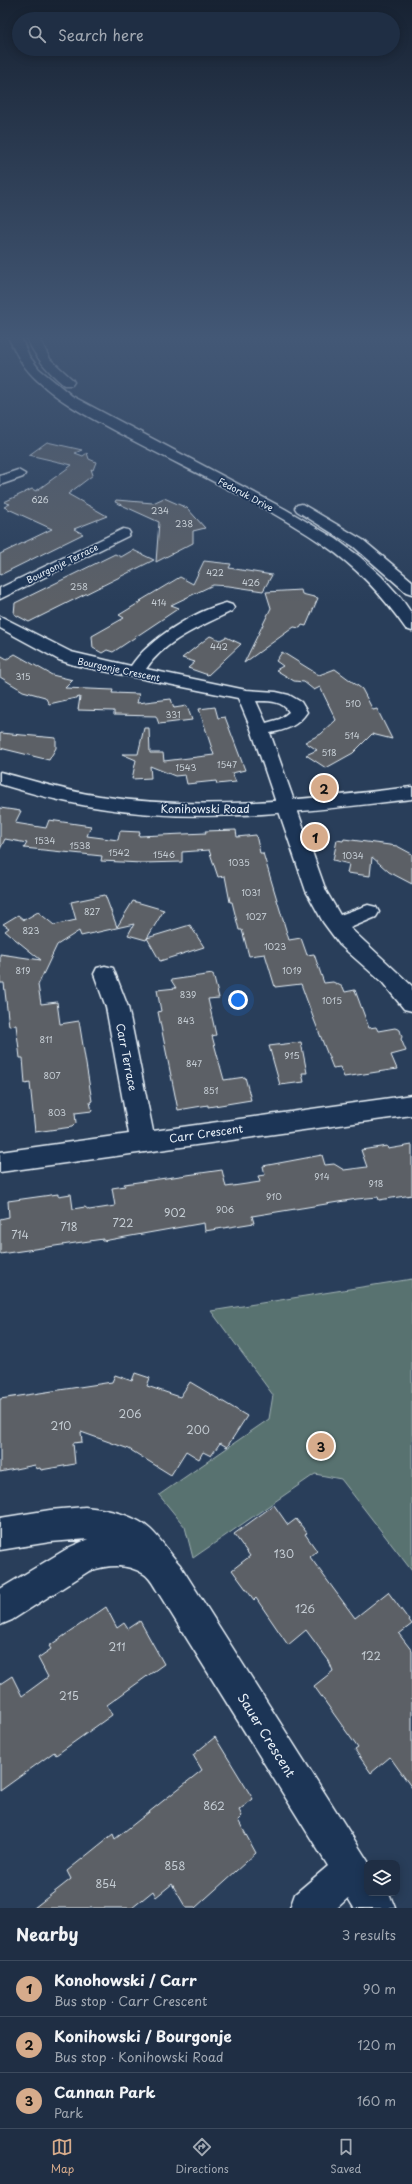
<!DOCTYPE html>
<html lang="en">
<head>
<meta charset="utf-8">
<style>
	:root { --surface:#1f2e44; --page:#27364b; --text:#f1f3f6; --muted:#a1a8b2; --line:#3c4a5d; --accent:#d6ab8b }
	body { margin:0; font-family:"Playpen Sans",sans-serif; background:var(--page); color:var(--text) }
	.controls { position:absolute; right:12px; bottom:12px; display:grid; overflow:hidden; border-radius:8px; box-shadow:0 2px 10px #0003 }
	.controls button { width:36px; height:36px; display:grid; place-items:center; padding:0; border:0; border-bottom:1px solid var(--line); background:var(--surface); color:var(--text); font:20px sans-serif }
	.you { position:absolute; left:238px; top:1000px; width:14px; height:14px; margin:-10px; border:3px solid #fff; border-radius:50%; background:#1a73e8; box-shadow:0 0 0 6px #1a73e833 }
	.badge { display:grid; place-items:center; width:26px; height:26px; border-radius:50%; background:var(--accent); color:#111; font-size:13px; font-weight:700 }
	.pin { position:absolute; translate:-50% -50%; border:2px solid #fff; box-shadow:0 1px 4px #0006 }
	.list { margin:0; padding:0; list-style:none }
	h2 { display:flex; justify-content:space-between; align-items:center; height:52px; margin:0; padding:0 16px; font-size:17px }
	h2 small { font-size:13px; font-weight:400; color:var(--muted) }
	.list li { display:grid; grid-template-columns:26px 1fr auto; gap:12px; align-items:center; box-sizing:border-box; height:56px; padding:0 16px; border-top:1px solid var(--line) }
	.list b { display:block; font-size:15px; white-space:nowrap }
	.list p { margin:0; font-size:13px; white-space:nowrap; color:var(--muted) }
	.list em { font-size:13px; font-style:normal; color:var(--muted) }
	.icon { flex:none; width:22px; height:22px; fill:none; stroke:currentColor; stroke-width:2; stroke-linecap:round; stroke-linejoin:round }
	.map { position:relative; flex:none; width:412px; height:1908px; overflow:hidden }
	.search { position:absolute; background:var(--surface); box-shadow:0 2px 10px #0003; left:12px; right:12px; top:12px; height:44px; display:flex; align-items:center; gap:10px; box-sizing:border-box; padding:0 14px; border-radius:22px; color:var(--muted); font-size:15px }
	.sheet { height:220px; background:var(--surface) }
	nav { display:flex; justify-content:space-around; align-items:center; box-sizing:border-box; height:56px; border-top:1px solid var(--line); background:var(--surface); font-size:11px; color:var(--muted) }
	nav a { display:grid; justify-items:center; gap:2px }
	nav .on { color:var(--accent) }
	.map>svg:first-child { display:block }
	.green { fill:#59726f; stroke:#a0b2b4 }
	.building { fill:#5b6066; stroke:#e8f1f8 }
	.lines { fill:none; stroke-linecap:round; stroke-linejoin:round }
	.minor-casing { stroke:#e8f1f8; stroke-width:3 }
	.tertiary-casing { stroke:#e8f1f8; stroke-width:3 }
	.secondary-casing { stroke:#e8f1f8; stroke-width:3 }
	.minor { fill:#1d3557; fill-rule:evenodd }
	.tertiary { fill:#1d3557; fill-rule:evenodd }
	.secondary { fill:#1d3557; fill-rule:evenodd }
	.labels { text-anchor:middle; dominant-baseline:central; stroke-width:3.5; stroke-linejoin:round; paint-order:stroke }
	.far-street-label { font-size:9px; fill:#e8f1f8; stroke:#1d3557 }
	.number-label { font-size:9px; fill:#c5cdd4 }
	.street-label { font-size:11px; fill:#e8f1f8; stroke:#1d3557 }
	.near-number-label { font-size:11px; fill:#c5cdd4 }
	.near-street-label { font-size:13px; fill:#e8f1f8; stroke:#1d3557 }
</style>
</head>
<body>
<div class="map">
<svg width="412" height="1908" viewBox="0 0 412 1908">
	<rect width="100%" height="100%" fill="#293e5a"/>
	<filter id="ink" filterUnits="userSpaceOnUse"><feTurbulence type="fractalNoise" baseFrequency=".025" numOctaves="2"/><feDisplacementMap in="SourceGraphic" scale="8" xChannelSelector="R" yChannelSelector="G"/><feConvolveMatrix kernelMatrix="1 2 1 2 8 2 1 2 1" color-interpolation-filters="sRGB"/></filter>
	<g filter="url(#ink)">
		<path class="green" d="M412,1279V1571L341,1479L315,1474L193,1558L185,1527L159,1495L269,1419L273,1395L211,1311Z"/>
		<path class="building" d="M47,442L82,450L75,453L83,456L87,453L89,459L96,462L93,470L91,469L93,475L68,494L107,516L74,529L83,534L0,575V554L52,529L4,507L10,504L4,502L32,489L36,491L72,465L29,455Z
			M164,498L187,508L205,528L193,531V543L156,562L159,522L115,502L116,500L153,503Z
			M133,550L154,560L29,622L14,614L15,603L115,554L121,557Z
			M204,561L231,564L229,568L272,575L263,591L229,586L213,585L171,605L179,608L113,652L107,650L102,653L93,648L92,636L124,618L119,615L142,601H140L180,577L193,584Z
			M301,590L302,594L318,598L306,626L302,625L300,628L294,627L244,663L271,608L266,592Z
			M210,636L220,640L226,637L241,644L208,675L188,668L195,662L182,658Z
			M282,652L319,675L335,669L362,689L373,710L377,709L392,739L372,734L353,753L326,768L306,755L317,750L305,742L321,734L336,720L320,687L314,690L304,682L294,681L276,670L283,666L276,661Z
			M15,654L52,675L73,680L65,688L113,690L112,693L139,694L137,703L171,699L174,708L187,706L192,720L159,724L156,716L114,715V711L78,710L80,697L49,704L45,697L23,691L0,677V655L7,659Z
			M215,707L218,718L225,717L245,770L232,773L236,782L217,784L216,781L187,784L185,775L175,776L150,766L151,778L132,779L136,760L122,754H138L144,728H149L150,753H163L164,761L214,755L199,709Z
			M0,733L56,738V748L49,760L0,748Z
			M0,808L21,811L15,823L46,828L49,820L91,826L87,836L118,840L120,831L140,832L139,836L206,833L205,831L236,830L237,837L256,835L260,853H263L289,940L301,938L307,955L314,954L324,983L333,982L343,987L345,992L355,990L369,1028L376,1027L378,1031L395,1028L400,1030L402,1037L401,1039L406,1051L391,1055L397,1069L344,1077L340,1067L333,1068L313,1017L301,984L275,987L265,954L249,956L242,930H239L232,902H230L225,876L218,877L209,850L182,852V862L142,863L101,861L102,856L24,848L27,843L5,839L0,849Z
			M344,839L397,846L412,854V884L389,872L372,857L370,876L347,873L349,864L333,860L337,840L343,841Z
			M105,895L117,927L133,901L164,910L146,940L128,935L134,924L81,936L79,931L57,945L38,985L41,1004L57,1002L60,1024L79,1021L92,1101L90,1102L92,1111L75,1113L76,1123L72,1127L35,1132L30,1083L25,1084L23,1058H20L16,1025L9,1026L4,983H0V954L41,960L5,931L9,928L3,924L18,915L24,920L38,912L54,925L76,920L71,902Z
			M190,925L204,947L160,961L147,938Z
			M213,974L219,998L208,999L216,1035L212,1036L224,1080L245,1077L251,1100L208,1107V1105L178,1110L158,1012L161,1011L157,990L176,988L171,980Z
			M301,1042L307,1073H302L304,1082L280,1085L269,1046Z
			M412,1145V1195L379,1200L378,1197L357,1199L252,1216L254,1223L205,1231L204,1223L103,1241V1239L0,1254V1219L9,1217L8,1201L58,1194V1196L71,1194L73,1209L85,1207L89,1210L115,1206L112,1188L125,1186L124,1184L222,1170L226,1187L260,1182L258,1176L265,1175L263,1166L322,1155L325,1165L334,1164L344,1170L367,1167L361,1150L387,1146L388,1149Z
			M135,1373L150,1378L147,1386L180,1397L190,1382L247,1416L227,1447L220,1443L211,1456L203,1452L199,1459L186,1451L171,1475L129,1449L81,1432L82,1442L73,1443L75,1464L41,1470L40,1468L36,1469L35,1465L0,1472V1399L112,1382L115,1375L132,1381Z
			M274,1505L288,1525L296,1519L307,1533L305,1534L317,1551L310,1557L355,1618L388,1592L412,1624L399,1634L412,1651V1788L390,1757L371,1773L355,1750L358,1748L314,1686L333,1671L329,1661L306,1630L288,1645L256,1598L254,1600L232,1570L250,1556L234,1534Z
			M106,1607L117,1628L124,1623L128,1629L140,1621L164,1664L107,1705L112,1715L56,1755L54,1752L0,1791V1684L12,1676L22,1696L48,1677L38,1658L51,1649L49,1646Z
			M215,1737L253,1799L239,1810L242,1816L238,1820L256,1853L195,1908H186L172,1884L156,1897L153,1891L132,1908H34L71,1879L67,1871L113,1834L115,1839L202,1770L193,1755Z"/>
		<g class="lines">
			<defs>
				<path id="minor" d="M18,470L25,474L23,477L0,485V476Z
					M123,529L128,530L130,533L128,536L0,599V588Z
					M226,603L232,605L234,608L232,611C202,626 165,640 146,669L246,690L276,692L289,695L301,702L307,712C298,726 286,730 270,733L326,891L340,915L368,905L376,907L379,912L376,917L350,928L412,986V1011L404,1009L383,983L340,945L323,922L306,891L251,729L238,698L74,665L59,660L0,628V616L71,652L131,666C149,639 195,611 226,603ZM256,701C268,701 282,700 289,712L280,719L266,723Z
					M105,966L113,968L128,1007L153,1131L412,1095V1115L0,1172V1152L129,1134L106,1007L94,974L97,968Z
					M85,1507C106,1509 133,1514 150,1529C161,1539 170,1554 180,1565L369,1863H367V1893H389L395,1908H354L348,1898L337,1908H290L295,1894L328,1866L156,1589C153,1584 149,1577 144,1574C126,1563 108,1565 89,1571L12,1620L0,1625V1589L70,1547L88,1539L50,1542L0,1550V1518L50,1510Z"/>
				<path id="tertiary" d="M0,772C34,781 66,791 100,796C203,812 309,799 412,787V799C310,811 203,825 100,808C66,803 33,794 0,784Z"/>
				<path id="secondary" d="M8,336H20L29,356L39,369L72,396L285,509L336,539L360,557L381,576L401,598L412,614V631L406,629C383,596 358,568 324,545C264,504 195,473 130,439C99,422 64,406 38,381C24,369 15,353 8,336Z
					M26,336H38L50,359L72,379L74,382L72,385H64C47,371 34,356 26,336Z
					M302,504L363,540L412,581V594L406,592L353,546L297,511L295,508L297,505Z"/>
			</defs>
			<use href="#minor" class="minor-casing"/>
			<use href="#tertiary" class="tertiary-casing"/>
			<use href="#secondary" class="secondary-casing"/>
			<use href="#minor" class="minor"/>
			<use href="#tertiary" class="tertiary"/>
			<use href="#secondary" class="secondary"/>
		</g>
	</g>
	<linearGradient id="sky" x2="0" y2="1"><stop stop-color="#172232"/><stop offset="0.56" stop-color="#435876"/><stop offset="1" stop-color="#435876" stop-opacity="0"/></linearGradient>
	<rect width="412" height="603" fill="url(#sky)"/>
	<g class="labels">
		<g class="far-street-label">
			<text transform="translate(246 494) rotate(28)">Fedoruk Drive</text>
			<text transform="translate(62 563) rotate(-26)">Bourgonje Terrace</text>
			<text transform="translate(119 669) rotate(12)">Bourgonje Crescent</text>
		</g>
		<g class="number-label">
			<text x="40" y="499">626</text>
			<text x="160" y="510">234</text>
			<text x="184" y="523">238</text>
			<text x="215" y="572">422</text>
			<text x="251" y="582">426</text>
			<text x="79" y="586">258</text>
			<text x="159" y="602">414</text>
			<text x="219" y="646">442</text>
			<text x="23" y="676">315</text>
			<text x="353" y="703">510</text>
			<text x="173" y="714">331</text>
			<text x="352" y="735">514</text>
			<text x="329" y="752">518</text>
			<text x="227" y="764">1547</text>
			<text x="186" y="767">1543</text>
			<text x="45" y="840">1534</text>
			<text x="80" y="845">1538</text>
			<text x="119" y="852">1542</text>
			<text x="164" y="854">1546</text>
			<text x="353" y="855">1034</text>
			<text x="239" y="862">1035</text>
			<text x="251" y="892">1031</text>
			<text x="92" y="911">827</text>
			<text x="256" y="916">1027</text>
			<text x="31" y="930">823</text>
			<text x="275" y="946">1023</text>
			<text x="23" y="970">819</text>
			<text x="292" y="970">1019</text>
			<text x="188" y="994">839</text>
			<text x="332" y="1000">1015</text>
			<text x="186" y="1020">843</text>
			<text x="46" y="1039">811</text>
			<text x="292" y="1055">915</text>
			<text x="194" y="1063">847</text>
			<text x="52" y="1075">807</text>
			<text x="211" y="1090">851</text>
			<text x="57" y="1112">803</text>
			<text x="322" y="1176">914</text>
			<text x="376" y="1183">918</text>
			<text x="274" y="1196">910</text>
			<text x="225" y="1209">906</text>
		</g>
		<g class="street-label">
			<text x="205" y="808">Konihowski Road</text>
			<text transform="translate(127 1057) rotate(79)">Carr Terrace</text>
			<text transform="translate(206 1133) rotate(-8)">Carr Crescent</text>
		</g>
		<g class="near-number-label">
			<text x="175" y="1212">902</text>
			<text x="123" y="1222">722</text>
			<text x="69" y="1226">718</text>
			<text x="20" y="1234">714</text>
			<text x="130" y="1413">206</text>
			<text x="61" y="1425">210</text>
			<text x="198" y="1429">200</text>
			<text x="284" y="1553">130</text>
			<text x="305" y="1608">126</text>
			<text x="117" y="1646">211</text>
			<text x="371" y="1655">122</text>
			<text x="69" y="1695">215</text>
			<text x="214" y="1805">862</text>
			<text x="175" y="1865">858</text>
			<text x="106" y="1883">854</text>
		</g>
		<g class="near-street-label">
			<text transform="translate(267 1735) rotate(58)">Sauer Crescent</text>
		</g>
	</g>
</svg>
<div class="controls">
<button><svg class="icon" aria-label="layers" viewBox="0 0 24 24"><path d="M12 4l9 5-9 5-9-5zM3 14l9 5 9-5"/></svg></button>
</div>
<div class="you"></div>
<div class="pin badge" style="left:315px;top:837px">1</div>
<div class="pin badge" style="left:324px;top:788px">2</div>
<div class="pin badge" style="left:321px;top:1446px">3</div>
<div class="search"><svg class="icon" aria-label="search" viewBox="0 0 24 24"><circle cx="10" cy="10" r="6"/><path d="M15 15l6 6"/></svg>Search here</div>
</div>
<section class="sheet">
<h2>Nearby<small>3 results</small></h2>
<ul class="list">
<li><span class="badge">1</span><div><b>Konohowski / Carr</b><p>Bus stop · Carr Crescent</p></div><em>90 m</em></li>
<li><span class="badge">2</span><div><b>Konihowski / Bourgonje</b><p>Bus stop · Konihowski Road</p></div><em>120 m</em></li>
<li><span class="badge">3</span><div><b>Cannan Park</b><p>Park</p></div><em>160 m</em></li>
</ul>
</section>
<nav>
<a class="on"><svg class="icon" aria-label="map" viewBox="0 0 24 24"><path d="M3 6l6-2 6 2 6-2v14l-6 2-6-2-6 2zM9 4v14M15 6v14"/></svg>Map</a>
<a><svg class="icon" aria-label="directions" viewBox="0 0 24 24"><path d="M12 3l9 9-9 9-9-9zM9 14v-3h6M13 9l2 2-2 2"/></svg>Directions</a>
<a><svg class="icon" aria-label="saved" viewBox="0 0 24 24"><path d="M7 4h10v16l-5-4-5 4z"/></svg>Saved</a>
</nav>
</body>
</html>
